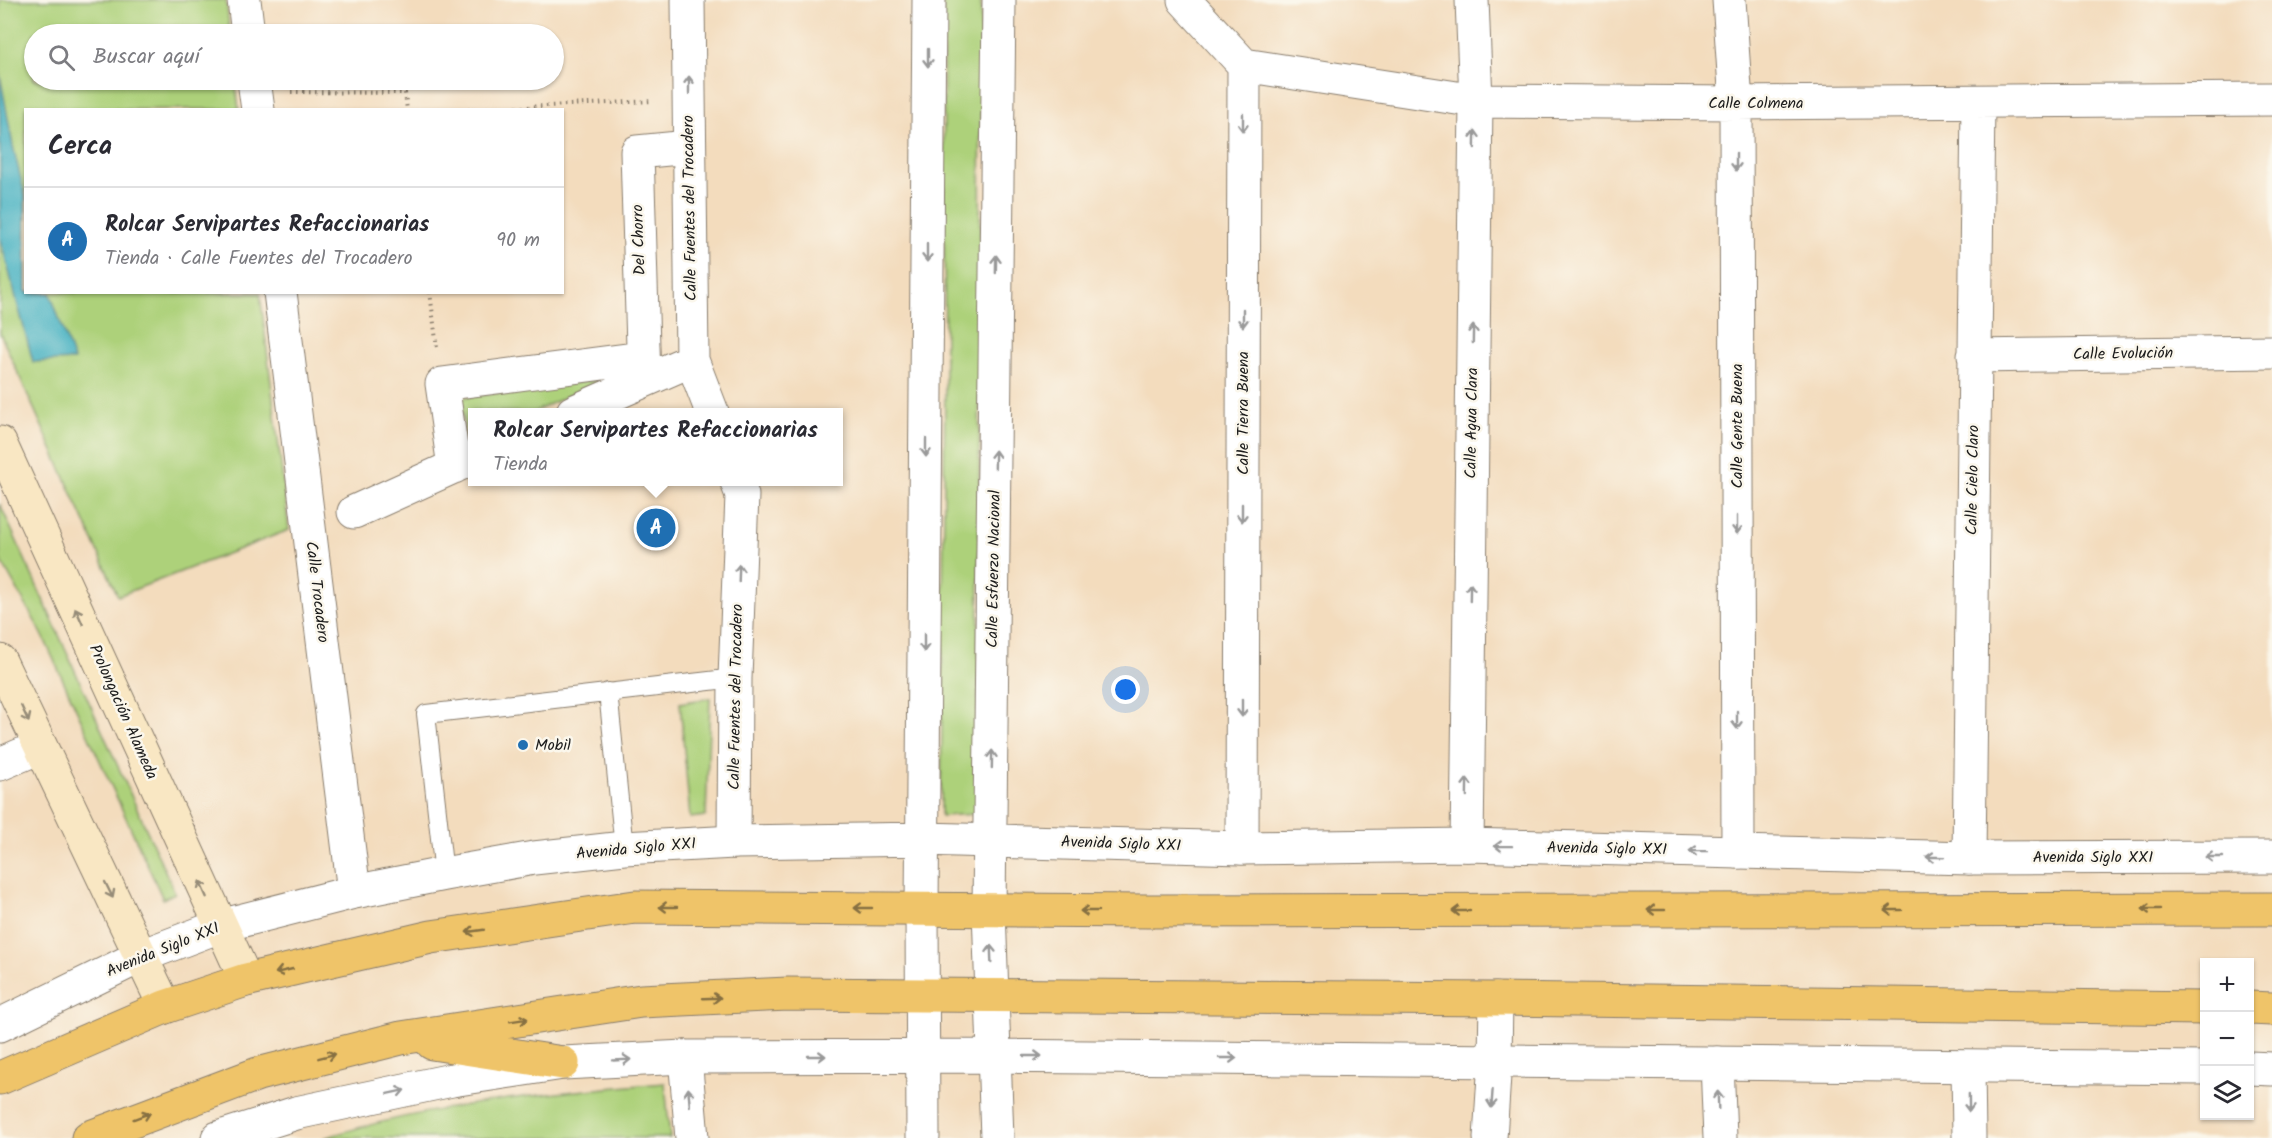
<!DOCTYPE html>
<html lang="es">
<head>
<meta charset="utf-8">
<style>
	:root { --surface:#fff; --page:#f7f7f7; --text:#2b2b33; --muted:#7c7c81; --line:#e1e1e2; --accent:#1f6fb2 }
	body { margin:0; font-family:Kalam,sans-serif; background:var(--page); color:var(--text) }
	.controls { position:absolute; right:18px; bottom:18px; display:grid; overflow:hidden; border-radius:0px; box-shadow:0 2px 4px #0004 }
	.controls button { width:54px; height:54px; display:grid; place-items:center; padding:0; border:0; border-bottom:2px solid var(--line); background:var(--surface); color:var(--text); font:30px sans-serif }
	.you { position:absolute; left:1126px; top:690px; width:21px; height:21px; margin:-15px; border:4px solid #fff; border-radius:50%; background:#1a73e8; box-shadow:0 0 0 9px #1a73e833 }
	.badge { display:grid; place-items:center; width:39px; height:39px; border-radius:50%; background:var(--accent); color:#fff; font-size:20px; font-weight:700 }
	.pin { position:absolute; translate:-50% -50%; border:3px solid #fff; box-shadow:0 2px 6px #0006 }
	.popup { position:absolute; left:468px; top:408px; width:375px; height:78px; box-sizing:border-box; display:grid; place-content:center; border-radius:0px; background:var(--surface); filter:drop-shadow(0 2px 4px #0005); font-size:20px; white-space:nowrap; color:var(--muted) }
	.popup b { font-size:22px; color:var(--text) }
	.popup::after { content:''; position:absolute; left:50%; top:100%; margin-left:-12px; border:12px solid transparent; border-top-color:var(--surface) }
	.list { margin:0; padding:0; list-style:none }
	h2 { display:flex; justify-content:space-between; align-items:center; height:78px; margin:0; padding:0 24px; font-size:26px }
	h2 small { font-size:20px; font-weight:400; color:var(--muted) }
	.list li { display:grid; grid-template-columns:39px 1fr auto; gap:18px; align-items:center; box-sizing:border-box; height:108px; padding:0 24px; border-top:2px solid var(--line) }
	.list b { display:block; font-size:22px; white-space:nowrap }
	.list p { margin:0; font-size:20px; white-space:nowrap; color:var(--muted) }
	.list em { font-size:20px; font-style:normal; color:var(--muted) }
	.icon { flex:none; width:33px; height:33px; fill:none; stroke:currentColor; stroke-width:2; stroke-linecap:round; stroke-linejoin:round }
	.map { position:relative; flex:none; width:2272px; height:1138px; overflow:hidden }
	.search { position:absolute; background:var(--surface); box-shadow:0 2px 4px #0004; left:24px; top:24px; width:540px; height:66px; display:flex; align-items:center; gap:15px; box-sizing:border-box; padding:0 21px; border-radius:33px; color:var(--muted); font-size:22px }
	.panel { position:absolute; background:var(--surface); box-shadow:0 2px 4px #0004; left:24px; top:108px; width:540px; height:186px; border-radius:0px }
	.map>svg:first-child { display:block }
	.green { fill:#add17a; stroke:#64764b; stroke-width:1.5 }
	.water { fill:#43b0c1; stroke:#30666e; stroke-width:1.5 }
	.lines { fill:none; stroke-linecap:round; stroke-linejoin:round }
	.service-casing { stroke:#887c6c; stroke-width:20 }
	.minor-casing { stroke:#887c6c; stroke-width:35 }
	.tertiary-casing { stroke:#887c6c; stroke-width:35 }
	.secondary-casing { stroke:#887c6c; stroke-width:35 }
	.trunk-casing { stroke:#887c6c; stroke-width:35 }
	.path { stroke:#887c6c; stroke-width:4; stroke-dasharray:1.5 4.5; stroke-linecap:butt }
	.service { stroke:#fff; stroke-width:18 }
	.minor { stroke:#fff; stroke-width:33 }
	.tertiary { stroke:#fff; stroke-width:33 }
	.secondary { stroke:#f9e7c3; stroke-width:33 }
	.trunk { stroke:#efc469; stroke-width:33 }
	.oneway { stroke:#999 }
	.oneway2 { stroke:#968c78 }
	.oneway3 { stroke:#867042 }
	.poi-dot { fill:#1f6fb2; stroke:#fbf7ec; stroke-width:2 }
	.labels { text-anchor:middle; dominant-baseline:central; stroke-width:5; stroke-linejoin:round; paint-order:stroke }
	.street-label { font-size:16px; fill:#1c1c1c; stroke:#fbf7ec }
	.poi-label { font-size:16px; fill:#1c1c1c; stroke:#fbf7ec; text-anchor:start }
</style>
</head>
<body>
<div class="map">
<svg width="2272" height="1138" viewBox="0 0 2272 1138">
	<rect width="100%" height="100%" fill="#fbf7ec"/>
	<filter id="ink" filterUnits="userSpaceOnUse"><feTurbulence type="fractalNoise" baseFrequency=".0167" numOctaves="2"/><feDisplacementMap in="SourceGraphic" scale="12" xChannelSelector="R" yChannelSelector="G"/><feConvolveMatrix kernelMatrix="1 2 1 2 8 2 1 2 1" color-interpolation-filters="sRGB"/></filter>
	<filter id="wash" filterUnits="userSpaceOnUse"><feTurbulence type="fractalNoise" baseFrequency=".008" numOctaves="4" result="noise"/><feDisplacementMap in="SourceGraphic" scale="24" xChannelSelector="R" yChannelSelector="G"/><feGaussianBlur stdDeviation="1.35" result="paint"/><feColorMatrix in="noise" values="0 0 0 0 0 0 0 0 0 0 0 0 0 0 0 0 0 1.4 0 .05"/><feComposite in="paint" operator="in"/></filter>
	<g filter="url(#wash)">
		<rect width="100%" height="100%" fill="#f3dcbd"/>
		<path class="green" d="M0,0H226L230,34H34V80H235L239,109L26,110V292L260,293L289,530L118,596L0,333Z
			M943,0H981L978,814L941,816L945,390Z
			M603,379L534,412H473V442L467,445L460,398Z
			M0,504L175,893L163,899L42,634L0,559Z
			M710,698L706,816L690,818L680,703Z
			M665,1083L670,1138H324C431,1104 553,1092 665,1083Z"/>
		<path class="water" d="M0,75L13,146L25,196L26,292L50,293L74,360L33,362L0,238Z"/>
	</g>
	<g filter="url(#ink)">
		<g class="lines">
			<defs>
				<path id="service" d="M608,692L624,848
					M444,874L426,714L735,678"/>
				<path id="minor" d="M244,0L248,34
					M688,0L692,360L712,412
					M1184,0L1244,65L1242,848
					M1729,0L1736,103L1738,852
					M1244,65L1476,101L1736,103L2272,99
					M254,80L258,110
					M280,292L354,892
					M1974,356L2272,352
					M644,379L637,152L689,147
					M573,412L692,360
					M454,467L442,384L642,358
					M354,512L473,458
					M0,764L40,747
					M734,842L735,678L742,495L737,482
					M1467,845L1476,101L1472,0
					M1969,858L1978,102
					M685,1057L692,1138
					M1717,1063L1720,1138
					M1968,1067L1969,1138
					M1490,1138L1495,1060L1496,999"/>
				<path id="tertiary" d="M0,1025L141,956L220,926L354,892L444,874L534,858L624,848L734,842L923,839L1242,848L1467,845L1969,858L2272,857
					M2250,1068L2272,1069
					M218,1138L296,1113L452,1080L563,1063L685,1057L993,1056L2204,1068
					M923,1138L922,909L929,0
					M997,1138L989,910L999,0"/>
				<path id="secondary" d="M0,443L246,980
					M0,661L165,1007"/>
				<path id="trunk" d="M2250,1008L2272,1009
					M432,1043L563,1063
					M0,1078L165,1007L246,980L431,937L635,907L1148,911L2272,909
					M88,1138L258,1074L401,1038L641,1001L788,994L1496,999L2204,1008"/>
			</defs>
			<use href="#service" class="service-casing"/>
			<use href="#minor" class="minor-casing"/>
			<use href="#tertiary" class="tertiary-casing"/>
			<use href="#secondary" class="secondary-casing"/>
			<use href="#trunk" class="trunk-casing"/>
			<path class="path" d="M291,92L405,93L407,110
				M462,110L652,101
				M430,292L437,348"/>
			<use href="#service" class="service"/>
			<use href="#minor" class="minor"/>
			<use href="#tertiary" class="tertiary"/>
			<use href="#secondary" class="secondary"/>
			<use href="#trunk" class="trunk"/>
		</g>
		<defs><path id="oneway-shaft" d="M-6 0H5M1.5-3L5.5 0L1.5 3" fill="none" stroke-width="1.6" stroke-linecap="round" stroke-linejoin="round" transform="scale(1.5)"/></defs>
		<g class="oneway">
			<use href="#oneway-shaft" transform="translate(928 58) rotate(90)"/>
			<use href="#oneway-shaft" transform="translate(689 85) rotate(-90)"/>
			<use href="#oneway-shaft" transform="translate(1243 123) rotate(90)"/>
			<use href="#oneway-shaft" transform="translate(1475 139) rotate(-89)"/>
			<use href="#oneway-shaft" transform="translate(1736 162) rotate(90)"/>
			<use href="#oneway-shaft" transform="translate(927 253) rotate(90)"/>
			<use href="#oneway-shaft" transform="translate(996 264) rotate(-89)"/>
			<use href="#oneway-shaft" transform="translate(1243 318) rotate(90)"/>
			<use href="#oneway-shaft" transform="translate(1473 334) rotate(-89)"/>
			<use href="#oneway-shaft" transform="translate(926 448) rotate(90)"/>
			<use href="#oneway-shaft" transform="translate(995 459) rotate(-89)"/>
			<use href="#oneway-shaft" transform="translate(1242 513) rotate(90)"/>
			<use href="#oneway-shaft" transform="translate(1737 525) rotate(90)"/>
			<use href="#oneway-shaft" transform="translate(739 573) rotate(-88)"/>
			<use href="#oneway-shaft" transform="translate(1470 592) rotate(-89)"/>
			<use href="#oneway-shaft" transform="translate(924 643) rotate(90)"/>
			<use href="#oneway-shaft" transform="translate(1242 708) rotate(90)"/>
			<use href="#oneway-shaft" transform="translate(1737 720) rotate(90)"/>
			<use href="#oneway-shaft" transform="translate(992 759) rotate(-89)"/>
			<use href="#oneway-shaft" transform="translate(1467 787) rotate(-89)"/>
			<use href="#oneway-shaft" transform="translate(1503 846) rotate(-179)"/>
			<use href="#oneway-shaft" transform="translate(1698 851) rotate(-179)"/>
			<use href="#oneway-shaft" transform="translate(1935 857) rotate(-178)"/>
			<use href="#oneway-shaft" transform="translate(2214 857) rotate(180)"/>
			<use href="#oneway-shaft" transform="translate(991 954) rotate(-92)"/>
			<use href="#oneway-shaft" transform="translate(817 1056)"/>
			<use href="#oneway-shaft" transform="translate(1033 1056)"/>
			<use href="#oneway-shaft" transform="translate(1228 1058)"/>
			<use href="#oneway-shaft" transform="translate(622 1060) rotate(-3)"/>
			<use href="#oneway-shaft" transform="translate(396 1092) rotate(-12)"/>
			<use href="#oneway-shaft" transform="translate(689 1097) rotate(-95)"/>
			<use href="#oneway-shaft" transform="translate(1492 1099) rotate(94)"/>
			<use href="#oneway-shaft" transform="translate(1718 1100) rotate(-92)"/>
			<use href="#oneway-shaft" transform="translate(1969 1103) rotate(89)"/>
		</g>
		<g class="oneway2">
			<use href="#oneway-shaft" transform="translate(79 616) rotate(-114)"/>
			<use href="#oneway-shaft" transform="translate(25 714) rotate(65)"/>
			<use href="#oneway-shaft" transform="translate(203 889) rotate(-114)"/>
			<use href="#oneway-shaft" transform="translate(109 890) rotate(64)"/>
		</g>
		<g class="oneway3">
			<use href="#oneway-shaft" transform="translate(668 907) rotate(-180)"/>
			<use href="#oneway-shaft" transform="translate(863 908) rotate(-180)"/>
			<use href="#oneway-shaft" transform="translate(2151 909) rotate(180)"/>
			<use href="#oneway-shaft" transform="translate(1656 910) rotate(180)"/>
			<use href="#oneway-shaft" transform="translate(1893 910) rotate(180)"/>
			<use href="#oneway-shaft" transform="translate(1089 911) rotate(-180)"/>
			<use href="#oneway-shaft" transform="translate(1461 911) rotate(180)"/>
			<use href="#oneway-shaft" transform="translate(475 931) rotate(172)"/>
			<use href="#oneway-shaft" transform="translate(284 971) rotate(167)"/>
			<use href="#oneway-shaft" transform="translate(712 998) rotate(-2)"/>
			<use href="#oneway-shaft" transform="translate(519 1020) rotate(-9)"/>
			<use href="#oneway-shaft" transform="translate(327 1056) rotate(-14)"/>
			<use href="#oneway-shaft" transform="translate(142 1116) rotate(-20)"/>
		</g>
	</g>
	<circle class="poi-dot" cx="523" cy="745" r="6"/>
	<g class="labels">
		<g class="street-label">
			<text x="1756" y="103">Calle Colmena</text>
			<text transform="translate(690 208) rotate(-91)">Calle Fuentes del Trocadero</text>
			<text transform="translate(639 240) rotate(-92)">Del Chorro</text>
			<text transform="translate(2123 354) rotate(-1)">Calle Evolución</text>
			<text transform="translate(1243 413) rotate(-90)">Calle Tierra Buena</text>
			<text transform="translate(1472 423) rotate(-89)">Calle Agua Clara</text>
			<text transform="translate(1737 426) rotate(-90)">Calle Gente Buena</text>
			<text transform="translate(1973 480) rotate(-89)">Calle Cielo Claro</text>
			<text transform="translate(994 569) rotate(-89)">Calle Esfuerzo Nacional</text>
			<text transform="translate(317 592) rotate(83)">Calle Trocadero</text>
			<text transform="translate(736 697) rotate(-89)">Calle Fuentes del Trocadero</text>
			<text transform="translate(123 712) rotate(66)">Prolongación Alameda</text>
			<text transform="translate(1121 844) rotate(2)">Avenida Siglo XXI</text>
			<text transform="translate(636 849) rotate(-5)">Avenida Siglo XXI</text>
			<text transform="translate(1607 849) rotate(1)">Avenida Siglo XXI</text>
			<text x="2093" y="857">Avenida Siglo XXI</text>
			<text transform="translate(163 950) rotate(-22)">Avenida Siglo XXI</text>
		</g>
		<g class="poi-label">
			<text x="535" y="745">Mobil</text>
		</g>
	</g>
</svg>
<div class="controls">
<button>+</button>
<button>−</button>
<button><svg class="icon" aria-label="layers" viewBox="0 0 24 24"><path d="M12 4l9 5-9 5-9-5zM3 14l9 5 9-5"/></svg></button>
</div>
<div class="you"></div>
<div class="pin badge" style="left:656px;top:528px">A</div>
<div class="popup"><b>Rolcar Servipartes Refaccionarias</b>Tienda</div>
<div class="search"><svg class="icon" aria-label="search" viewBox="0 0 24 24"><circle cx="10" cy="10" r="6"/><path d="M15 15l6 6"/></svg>Buscar aquí</div>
<section class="panel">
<h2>Cerca<small></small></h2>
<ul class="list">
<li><span class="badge">A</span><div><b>Rolcar Servipartes Refaccionarias</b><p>Tienda · Calle Fuentes del Trocadero</p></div><em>90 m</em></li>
</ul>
</section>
</div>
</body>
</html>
